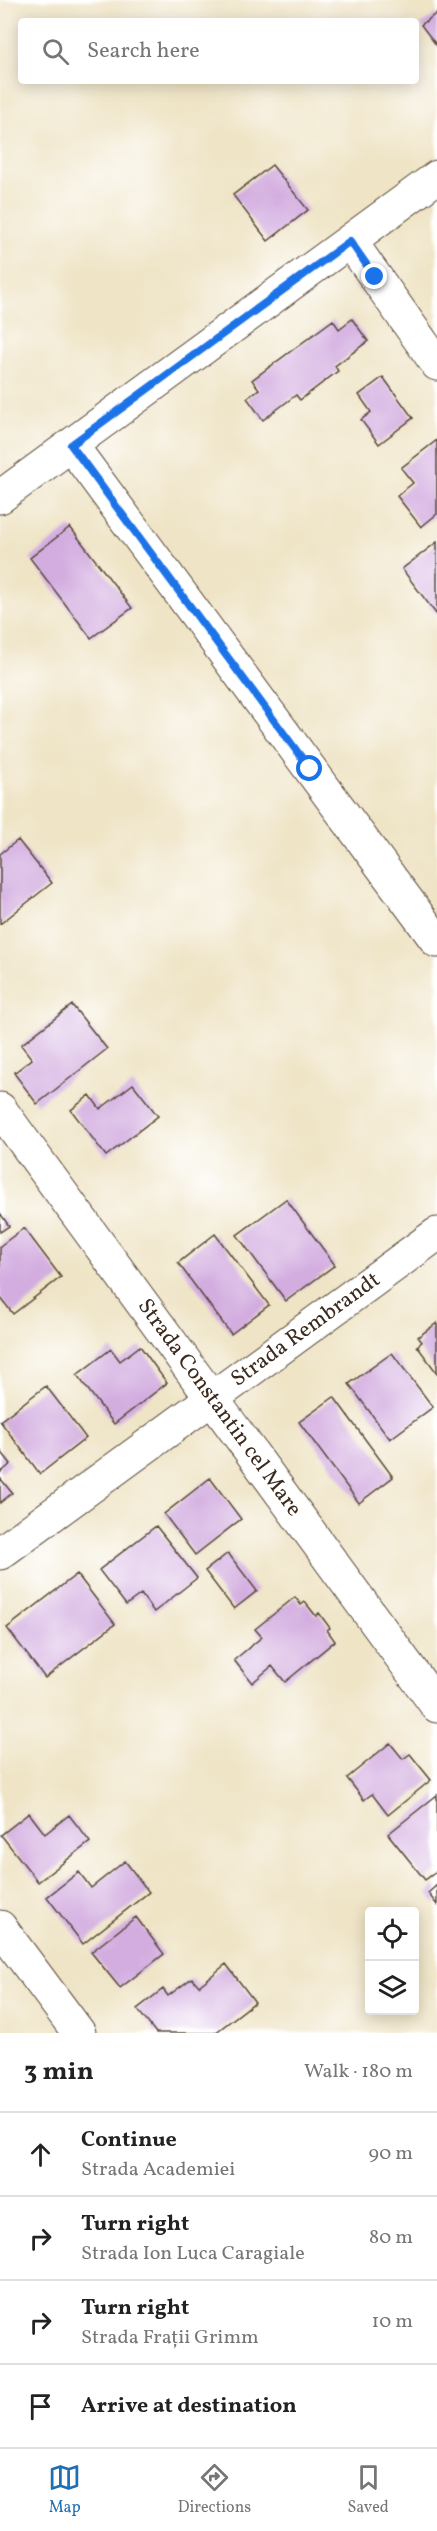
<!DOCTYPE html>
<html lang="en">
<head>
<meta charset="utf-8">
<style>
	:root { --surface:#fff; --page:#f2f2f2; --text:#222; --muted:#767676; --line:#e0e0e0; --accent:#1f6fb2 }
	body { margin:0; font-family:Vollkorn,serif; background:var(--page); color:var(--text) }
	.controls { position:absolute; right:18px; bottom:18px; display:grid; overflow:hidden; border-radius:6px; box-shadow:0 3px 15px #0003 }
	.controls button { width:54px; height:54px; display:grid; place-items:center; padding:0; border:0; border-bottom:2px solid var(--line); background:var(--surface); color:var(--text); font:30px sans-serif }
	.stop { position:absolute; width:18px; height:18px; margin:-14px; border:4px solid #1a73e8; border-radius:50%; background:#fff }
	.stop.end { background:#1a73e8; border-color:#fff; box-shadow:0 2px 6px #0008 }
	.list { margin:0; padding:0; list-style:none }
	h2 { display:flex; justify-content:space-between; align-items:center; height:78px; margin:0; padding:0 24px; font-size:26px }
	h2 small { font-size:20px; font-weight:400; color:var(--muted) }
	.list li { display:grid; grid-template-columns:39px 1fr auto; gap:18px; align-items:center; box-sizing:border-box; height:84px; padding:0 24px; border-top:2px solid var(--line) }
	.list b { display:block; font-size:22px; white-space:nowrap }
	.list p { margin:0; font-size:20px; white-space:nowrap; color:var(--muted) }
	.list em { font-size:20px; font-style:normal; color:var(--muted) }
	.icon { flex:none; width:33px; height:33px; fill:none; stroke:currentColor; stroke-width:2; stroke-linecap:round; stroke-linejoin:round }
	.map { position:relative; flex:none; width:437px; height:2033px; overflow:hidden }
	.search { position:absolute; background:var(--surface); box-shadow:0 3px 15px #0003; left:18px; right:18px; top:18px; height:66px; display:flex; align-items:center; gap:15px; box-sizing:border-box; padding:0 21px; border-radius:6px; color:var(--muted); font-size:22px }
	.sheet { height:414px; background:var(--surface) }
	nav { display:flex; justify-content:space-around; align-items:center; box-sizing:border-box; height:84px; border-top:2px solid var(--line); background:var(--surface); font-size:16px; color:var(--muted) }
	nav a { display:grid; justify-items:center; gap:3px }
	nav .on { color:var(--accent) }
	.map>svg:first-child { display:block }
	.building { fill:#d3ade0 }
	.lines { fill:none; stroke-linecap:round; stroke-linejoin:round }
	.minor-casing { stroke:#564637; stroke-width:35 }
	.minor { stroke:#fff; stroke-width:33 }
	.route { stroke:#1a73e8; stroke-width:8 }
	.labels { text-anchor:middle; dominant-baseline:central; stroke-width:5; stroke-linejoin:round; paint-order:stroke }
	.street-label { font-size:22px; fill:#3b2a1e; stroke:#fff }
</style>
</head>
<body>
<div class="map">
<svg width="437" height="2033" viewBox="0 0 437 2033">
	<rect width="100%" height="100%" fill="#fff"/>
	<filter id="ink" filterUnits="userSpaceOnUse"><feTurbulence type="fractalNoise" baseFrequency=".0167" numOctaves="2"/><feDisplacementMap in="SourceGraphic" scale="12" xChannelSelector="R" yChannelSelector="G"/><feConvolveMatrix kernelMatrix="1 2 1 2 8 2 1 2 1" color-interpolation-filters="sRGB"/></filter>
	<filter id="wash" filterUnits="userSpaceOnUse"><feTurbulence type="fractalNoise" baseFrequency=".008" numOctaves="4" result="noise"/><feDisplacementMap in="SourceGraphic" scale="24" xChannelSelector="R" yChannelSelector="G"/><feGaussianBlur stdDeviation="1.35" result="paint"/><feColorMatrix in="noise" values="0 0 0 0 0 0 0 0 0 0 0 0 0 0 0 0 0 1.4 0 .05"/><feComposite in="paint" operator="in"/></filter>
	<g filter="url(#wash)">
		<rect width="100%" height="100%" fill="#efe4c6"/>
		<g id="blocks">
			<path class="building" d="M437,13V46L421,25Z
				M272,165L308,210L268,241L233,195Z
				M352,319L368,341L335,366L338,371L300,400L296,395L263,420L247,398L259,389L252,380L333,320L339,329Z
				M383,377L413,418L379,444L361,420L371,412L359,395Z
				M437,440V514L421,527L397,496L413,483L401,468Z
				M70,527L132,608L91,638L30,558Z
				M437,542V615L402,569Z
				M18,840L52,883L0,924V854Z
				M72,1005L107,1049L37,1104L14,1073L32,1059L21,1045Z
				M133,1084L158,1116L106,1156L71,1110L90,1095L100,1109Z
				M286,1199L335,1265L286,1301L237,1235Z
				M0,1213L9,1226L0,1232Z
				M24,1228L61,1277L13,1314L0,1297V1246Z
				M215,1234L269,1305L231,1334L178,1263Z
				M437,1323V1373L417,1346L422,1342L418,1337Z
				M140,1346L167,1383L114,1424L77,1375L111,1349L120,1361Z
				M392,1353L433,1407L390,1439L349,1384Z
				M46,1386L86,1438L40,1474L0,1421Z
				M334,1397L393,1477L359,1503L299,1422Z
				M0,1450L11,1464L0,1473Z
				M0,1478L12,1493L0,1503Z
				M210,1478L241,1519L195,1555L164,1514Z
				M156,1526L197,1578L154,1612L141,1594L126,1605L99,1570Z
				M228,1553L257,1591L234,1609L205,1571Z
				M77,1574L115,1624L45,1678L7,1628Z
				M295,1597L301,1605L305,1602L316,1616L319,1613L330,1628L327,1630L335,1641L285,1682L272,1666L252,1683L234,1660L262,1637L255,1629Z
				M390,1743L403,1759L410,1754L431,1780L388,1815L372,1794L364,1800L347,1778Z
				M437,1795V1871L425,1880L388,1834Z
				M29,1813L45,1834L69,1815L90,1842L38,1882L1,1835Z
				M125,1861L149,1892L83,1944L47,1897L79,1872L91,1888Z
				M437,1885V1905L428,1893Z
				M136,1917L164,1954L120,1988L91,1952Z
				M226,1964L255,2002L215,2033H156L137,2009L163,1989L168,1996L192,1978L199,1986Z"/>
		</g>
	</g>
	<g filter="url(#ink)">
		<use href="#blocks" fill-opacity="0" stroke="#564637" stroke-width="1.5"/>
		<g class="lines">
			<defs>
				<path id="minor" d="M350,241L437,364
					M71,445L437,941
					M0,497L437,177
					M0,1109L437,1706
					M0,1553L437,1234
					M0,1927L79,2033"/>
			</defs>
			<use href="#minor" class="minor-casing"/>
			<use href="#minor" class="minor"/>
		</g>
	</g>
	<g class="lines" filter="url(#ink)">
		<path class="route" d="M310,769L71,445L350,241L375,277"/>
	</g>
	<g class="labels">
		<g class="street-label">
			<text transform="translate(306 1330) rotate(-36)">Strada Rembrandt</text>
			<text transform="translate(219 1408) rotate(54)">Strada Constantin cel Mare</text>
		</g>
	</g>
</svg>
<div class="controls">
<button><svg class="icon" aria-label="locate" viewBox="0 0 24 24"><circle cx="12" cy="12" r="6"/><path d="M12 2v4M12 18v4M2 12h4M18 12h4"/></svg></button>
<button><svg class="icon" aria-label="layers" viewBox="0 0 24 24"><path d="M12 4l9 5-9 5-9-5zM3 14l9 5 9-5"/></svg></button>
</div>
<div class="stop" style="left:310px;top:769px"></div>
<div class="stop end" style="left:375px;top:277px"></div>
<div class="search"><svg class="icon" aria-label="search" viewBox="0 0 24 24"><circle cx="10" cy="10" r="6"/><path d="M15 15l6 6"/></svg>Search here</div>
</div>
<section class="sheet">
<h2>3 min<small>Walk · 180 m</small></h2>
<ul class="list">
<li><svg class="icon" aria-label="ahead" viewBox="0 0 24 24"><path d="M12 20V5M6 11l6-6 6 6"/></svg><div><b>Continue</b><p>Strada Academiei</p></div><em>90 m</em></li>
<li><svg class="icon" aria-label="right" viewBox="0 0 24 24"><path d="M7 20v-9h11M14 6l5 5-5 5"/></svg><div><b>Turn right</b><p>Strada Ion Luca Caragiale</p></div><em>80 m</em></li>
<li><svg class="icon" aria-label="right" viewBox="0 0 24 24"><path d="M7 20v-9h11M14 6l5 5-5 5"/></svg><div><b>Turn right</b><p>Strada Frații Grimm</p></div><em>10 m</em></li>
<li><svg class="icon" aria-label="arrive" viewBox="0 0 24 24"><path d="M6 21V4h12l-3 4 3 4H6"/></svg><div><b>Arrive at destination</b></div></li>
</ul>
</section>
<nav>
<a class="on"><svg class="icon" aria-label="map" viewBox="0 0 24 24"><path d="M3 6l6-2 6 2 6-2v14l-6 2-6-2-6 2zM9 4v14M15 6v14"/></svg>Map</a>
<a><svg class="icon" aria-label="directions" viewBox="0 0 24 24"><path d="M12 3l9 9-9 9-9-9zM9 14v-3h6M13 9l2 2-2 2"/></svg>Directions</a>
<a><svg class="icon" aria-label="saved" viewBox="0 0 24 24"><path d="M7 4h10v16l-5-4-5 4z"/></svg>Saved</a>
</nav>
</body>
</html>
